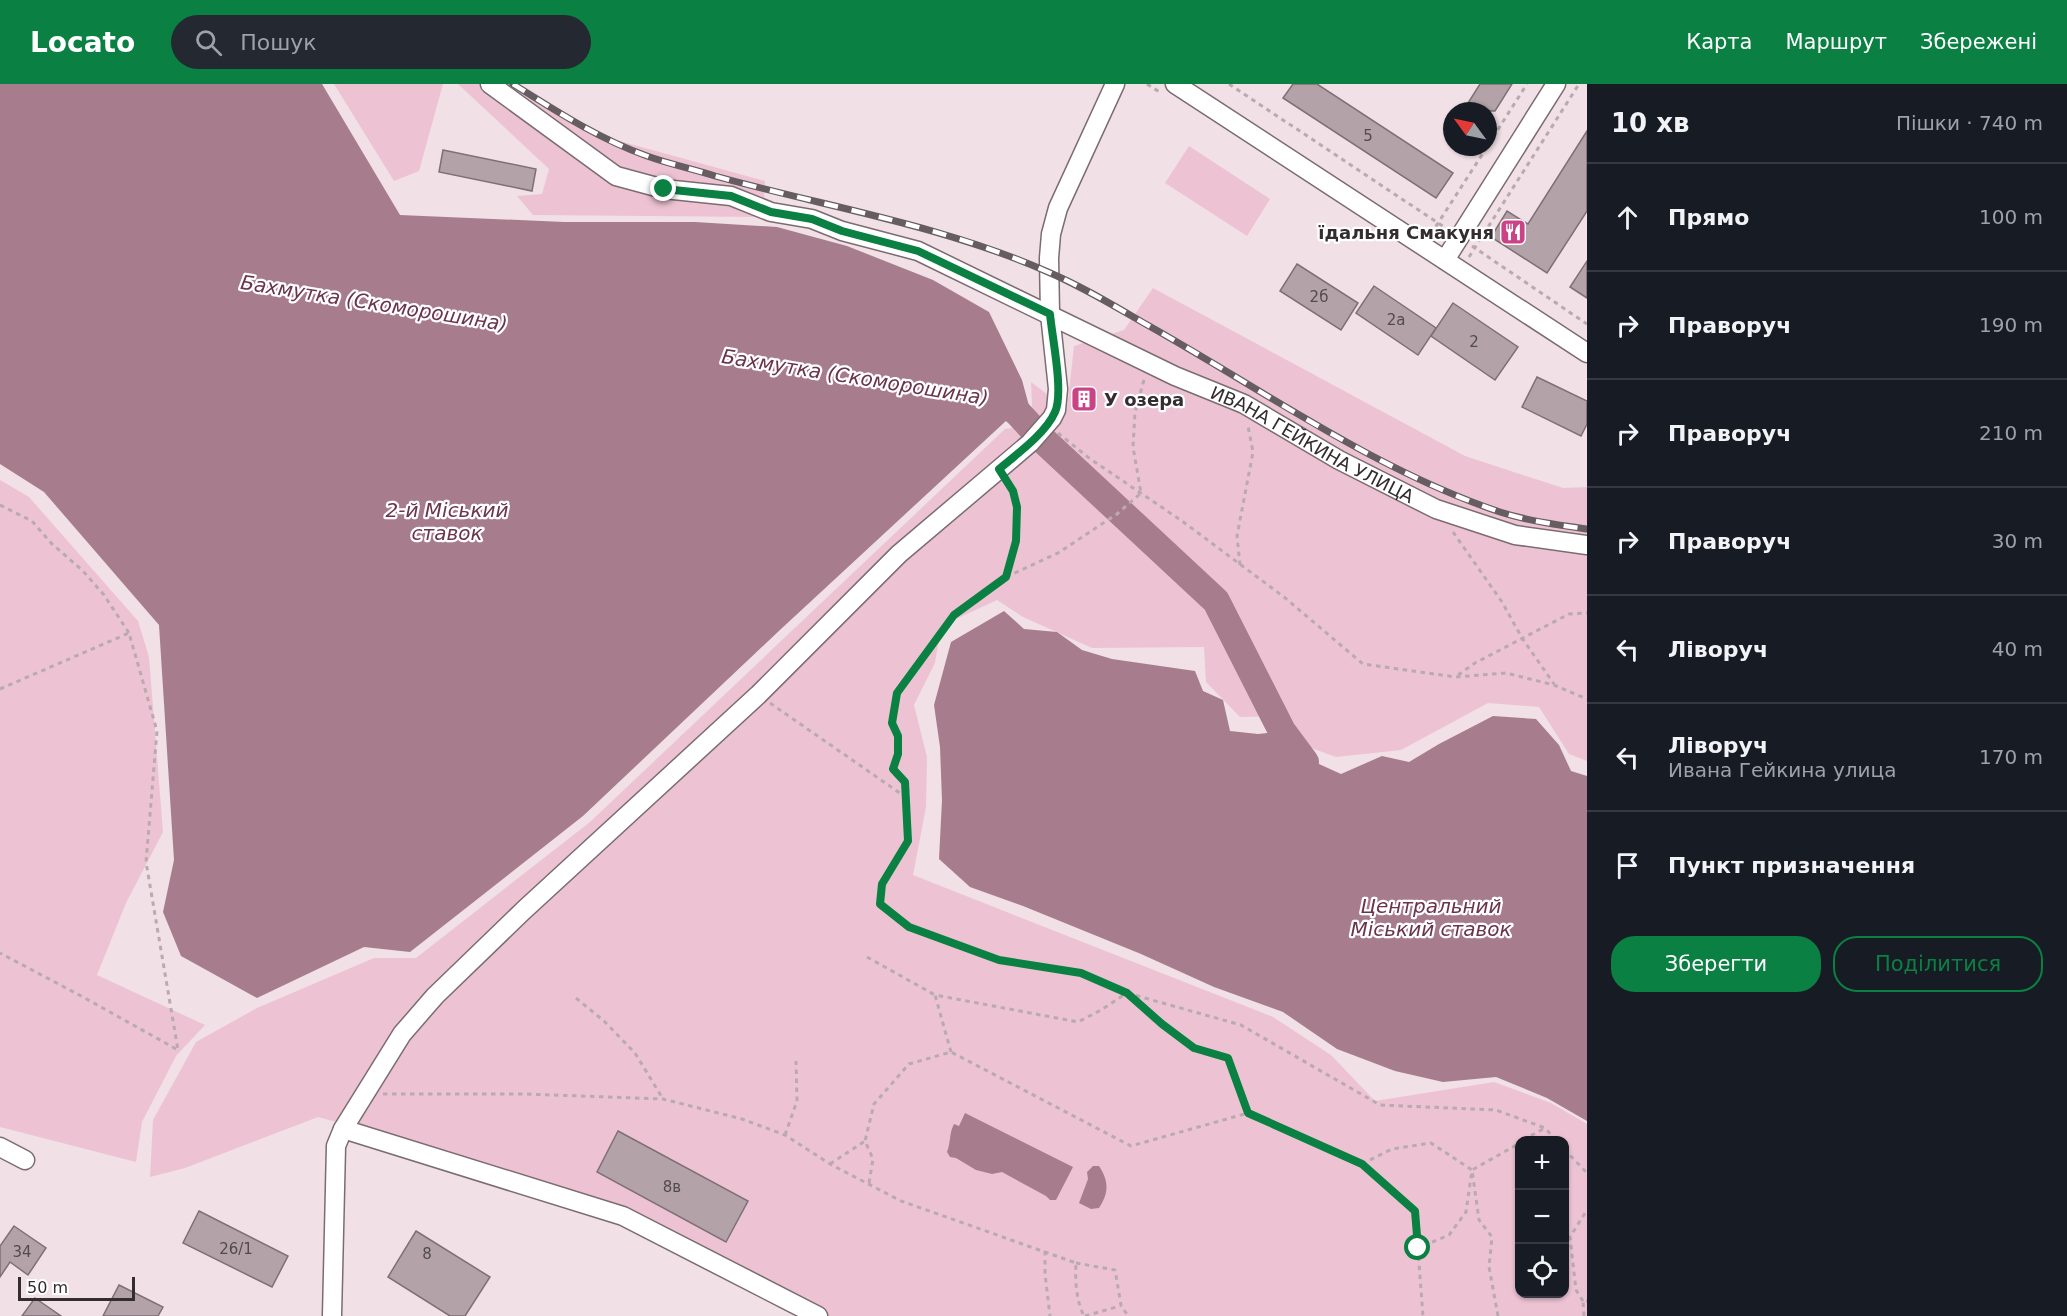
<!DOCTYPE html>
<html lang="uk">
<head>
<meta charset="utf-8">
<style>
	:root { --surface:#171b24; --page:#242831; --text:#f1f3f6; --muted:#9ea1a6; --line:#363941; --accent:#0b8043 }
	body { margin:0; font-family:"DejaVu Sans",sans-serif; background:var(--page); color:var(--text) }
	.controls { position:absolute; right:18px; bottom:18px; display:grid; overflow:hidden; border-radius:12px; box-shadow:0 2px 4px #0004 }
	.controls button { width:54px; height:54px; display:grid; place-items:center; padding:0; border:0; border-bottom:2px solid var(--line); background:var(--surface); color:var(--text); font:30px sans-serif }
	.compass { position:absolute; left:1443px; top:18px; width:54px; height:54px; border-radius:50%; background:var(--surface); box-shadow:0 2px 4px #0004; rotate:303deg }
	.scale { position:absolute; left:18px; bottom:15px; width:117px; box-sizing:border-box; padding-left:6px; border:3px solid #332d2f; border-top:0; font-size:16px; line-height:21px; white-space:nowrap; color:#332d2f; -webkit-text-stroke:4px #fff; paint-order:stroke }
	.stop { position:absolute; width:18px; height:18px; margin:-14px; border:4px solid #0b8043; border-radius:50%; background:#fff }
	.stop.end { background:#0b8043; border-color:#fff; box-shadow:0 2px 6px #0008 }
	.list { margin:0; padding:0; list-style:none }
	h2 { display:flex; justify-content:space-between; align-items:center; height:78px; margin:0; padding:0 24px; font-size:26px }
	h2 small { font-size:20px; font-weight:400; color:var(--muted) }
	.list li { display:grid; grid-template-columns:39px 1fr auto; gap:18px; align-items:center; box-sizing:border-box; height:108px; padding:0 24px; border-top:2px solid var(--line) }
	.list b { display:block; font-size:22px; white-space:nowrap }
	.list p { margin:0; font-size:20px; white-space:nowrap; color:var(--muted) }
	.list em { font-size:20px; font-style:normal; color:var(--muted) }
	.actions { display:flex; gap:12px; padding:18px 24px }
	.actions a { flex:1; padding:14px 0; border:2px solid var(--accent); border-radius:24px; text-align:center; font-size:21px; color:var(--accent) }
	.actions .main { background:var(--accent); color:#fff }
	.icon { flex:none; width:33px; height:33px; fill:none; stroke:currentColor; stroke-width:2; stroke-linecap:round; stroke-linejoin:round }
	.map { position:relative; flex:none; width:1587px; height:1232px; overflow:hidden }
	header { display:flex; align-items:center; gap:36px; box-sizing:border-box; height:84px; padding:0 30px; background:var(--accent); color:#fff }
	header strong { font-size:28px }
	nav { display:flex; gap:33px; margin-inline-start:auto; font-size:21px }
	.search { width:420px; height:54px; background:var(--page); display:flex; align-items:center; gap:15px; box-sizing:border-box; padding:0 21px; border-radius:33px; color:var(--muted); font-size:22px }
	main { display:flex }
	aside { flex:1; background:var(--surface) }
	.map>svg:first-child { display:block }
	.green { fill:#edc3d3; fill-rule:evenodd }
	.water { fill:#a77d8d }
	.lines { fill:none; stroke-linecap:round; stroke-linejoin:round }
	.river { stroke:#a77d8d; stroke-width:28 }
	.building { fill:#b3a3a9; stroke:#7e7075; stroke-width:1.5 }
	.minor-casing { stroke:#7b6c71; stroke-width:21 }
	.path { stroke:#b8aaaf; stroke-width:3; stroke-dasharray:4.5 4.5; stroke-linecap:butt }
	.minor { stroke:#fff; stroke-width:18 }
	.rail-casing { stroke:#665d60; stroke-width:7 }
	.rail { stroke:#fff; stroke-width:4.5; stroke-dasharray:14; stroke-linecap:butt }
	.route { stroke:#0b8043; stroke-width:8 }
	.labels { text-anchor:middle; dominant-baseline:central; stroke-width:4.5; stroke-linejoin:round; paint-order:stroke }
	.number-label { font-size:15px; fill:#534a4e }
	.poi-label { font-size:18px; font-weight:bold; fill:#332d2f; stroke:#fff; text-anchor:end }
	.street-label { font-size:18px; fill:#332d2f; stroke:#fff }
	.water-label { font-size:20px; font-style:italic; fill:#6b334c; stroke:#fff }
</style>
</head>
<body>
<header>
<strong>Locato</strong>
<div class="search"><svg class="icon" aria-label="search" viewBox="0 0 24 24"><circle cx="10" cy="10" r="6"/><path d="M15 15l6 6"/></svg>Пошук</div>
<nav><a>Карта</a><a>Маршрут</a><a>Збережені</a></nav>
</header>
<main>
<div class="map">
<svg width="1587" height="1232" viewBox="0 0 1587 1232">
	<rect width="100%" height="100%" fill="#f1e0e6"/>
	<path class="green" d="M334,0H443L419,87L394,97Z
		M458,0H520L605,53L765,97L763,133L533,131L517,112L542,110L549,85Z
		M1189,62L1270,115L1247,152L1165,99Z
		M1153,204L1465,372L1563,404L1587,403V677L1569,670L1539,623L1488,619L1401,666L1336,673L1311,664L1283,632L1240,633L1206,598L1204,563L1092,564L1023,533L997,516L941,542L935,579L914,621L927,673L926,723L913,791L1273,933L1331,971L1375,1017L1494,998L1551,1019L1587,1040V1232H796L594,1127L365,1046L318,1033L185,1084L150,1093L153,1036L196,958L257,924L374,874H416L590,738L1005,345L1033,341L1031,298L1067,325L1074,262L1124,246ZM1520,1056H1564V1210H1520Z
		M0,396L29,413L138,537L149,573L163,748L126,819L97,891L205,941L176,972L142,1038L136,1078L0,1043Z"/>
	<path class="water" d="M0,0H322L400,131L564,138H695L777,143L847,162L933,196L989,228L1022,296L1032,333L1028,341H1021L1007,336L781,545L583,732L410,868L364,863L257,914L181,872L163,828L174,776L159,541L44,408L0,380Z
		M1004,527L1024,545L1057,548L1082,566L1112,575L1195,587L1203,607L1223,616L1230,647L1258,650L1288,647L1308,675L1341,690L1382,672L1409,678L1439,660L1493,632L1536,635L1559,661L1571,687L1587,692V1037L1547,1014L1496,993L1443,998L1395,987L1337,965L1283,928L1214,903L1141,870L1023,822L970,803L939,775L942,716L940,663L934,621L951,558Z
		M965,1029L1073,1083L1056,1116H1050L1046,1112L1002,1088L992,1090L976,1086L956,1074L950,1073L947,1068C951,1058 949,1049 954,1040L959,1042Z
		M1093,1082H1099C1109,1097 1109,1109 1099,1124L1091,1125L1079,1119L1088,1095L1087,1088Z"/>
	<g class="lines">
		<path class="river" d="M1001,315L1018,329L1043,356L1216,517L1282,647L1305,678"/>
	</g>
	<path class="building" d="M1293,0H1317L1453,89L1436,114L1283,14Z
		M1480,0H1512L1495,27H1463Z
		M1587,47V127L1547,189L1491,153L1507,127L1528,140Z
		M443,66L536,85L532,107L439,88Z
		M1587,177V214L1570,203Z
		M1297,180L1358,219L1341,246L1280,207Z
		M1374,202L1436,244L1418,271L1356,229Z
		M1453,219L1518,263L1495,296L1431,252Z
		M1537,293L1587,317V340L1581,352L1522,323Z
		M1092,307L1094,320L1075,323L1074,310Z
		M618,1047L748,1117L726,1158L597,1088Z
		M199,1127L288,1172L272,1203L183,1159Z
		M14,1142L46,1164L28,1191L10,1178L0,1193V1162Z
		M416,1147L490,1193L465,1232H450L388,1193Z
		M119,1201L163,1223L158,1232H103Z
		M35,1214L61,1232H22Z"/>
	<g class="lines">
		<defs>
			<g id="minor">
				<path id="s1" d="M490,0L616,92L664,105L731,112L771,128L812,135L842,147L918,167L1175,292L1244,320L1339,376L1436,425L1515,451L1587,461"/>
				<path d="M1175,0L1587,269"/>
				<path d="M1445,176L1556,0"/>
				<path d="M343,1045L623,1132L818,1232"/>
				<path d="M0,1063L25,1076"/>
				<path d="M332,1232L336,1062L343,1045L402,950L435,912L524,826L758,611L899,470L1030,359L1052,334L1056,326L1058,305L1050,230L1049,174L1051,150L1058,124L1115,0"/>
			</g>
		</defs>
		<use href="#minor" class="minor-casing"/>
		<path class="path" d="M1147,0L1161,9
			M1229,0L1447,145
			M1488,61L1527,0
			M1431,150L1487,63
			M1472,162L1587,240
			M1469,173L1579,0
			M1144,296L1135,328L1133,363L1141,409L1117,430L1058,469L1006,493L954,531L898,609L892,639L898,652V671L893,685L905,698L907,757L882,800L880,820L909,843L999,876L1081,889L1127,909L1241,941L1380,1021L1496,1026L1545,1044L1556,1056
			M1058,349L1089,374L1182,437L1284,513L1363,580L1456,593L1506,589L1554,601L1587,615
			M0,421L32,437L51,459L83,487L104,511L129,549
			M1453,448L1502,518L1522,554L1554,600
			M1240,481L1237,452L1253,368L1248,342
			M1006,493C1014,464 1027,426 1007,399
			M1458,591L1475,579L1569,530L1587,529
			M0,605L129,549L157,647L146,778L178,966L83,913L0,869
			M770,619L907,714
			M867,873L935,911
			M576,914L604,937L635,969L663,1015
			M951,968L935,911L1078,938L1101,926L1127,909L1162,940L1194,964L1228,974L1248,1029L1362,1080L1415,1127L1423,1232
			M383,1010H525L663,1015L742,1035L785,1051L830,1080L901,1117L1076,1179C1075,1196 1076,1216 1084,1232
			M785,1051L797,1017L796,977
			M1523,1056L1545,1044
			M1564,1065L1587,1089
			M830,1080L865,1057
			M1362,1080L1392,1065L1431,1059L1472,1086L1466,1128L1449,1151L1418,1164
			M869,1099L873,1075L865,1057L874,1020L909,980L951,968L1131,1062L1248,1029
			M1045,1167V1190L1050,1232
			M1076,1179L1115,1186L1121,1221L1128,1232
			M1583,1217L1576,1206L1570,1153L1587,1126
			M1085,1232L1120,1222
			M1498,1232L1489,1183L1492,1153L1479,1136L1472,1086L1520,1059
			M1584,1232L1583,1217H1587"/>
		<use href="#minor" class="minor"/>
		<defs>
			<path id="rail" d="M513,0C556,27 599,55 647,72C669,80 693,85 715,92C827,123 942,141 1048,188C1081,202 1111,220 1142,238C1259,303 1372,385 1500,428C1528,437 1558,441 1587,445"/>
		</defs>
		<use href="#rail" class="rail-casing"/>
		<use href="#rail" class="rail"/>
	</g>
	<g class="lines">
		<path class="route" d="M664,105L731,112L771,128L812,135L842,147L918,167L1050,230C1052,253 1064,309 1055,328C1046,349 1017,370 999,385L1013,407L1017,423L1016,457L1006,493L954,531L897,609L892,639L898,652V670L893,685L905,698L908,757L882,800L880,820L909,843L999,876L1081,889L1127,909L1162,940L1194,964L1228,974L1248,1029L1362,1080L1415,1127L1418,1164"/>
	</g>
	<defs>
		<symbol id="restaurant-square" viewBox="-11 -11 22 22"><rect x="-9" y="-9" width="18" height="18" rx="4" fill="#ca4485" stroke="#fff"/><path d="M-5-6h1v4h1v-4h1v4h1v-4h1v5L-1.5 .5V6h-2V.5L-5-1ZM5-6V6H3V1.5H1.5Q1.5-4 5-6Z" fill="#fff"/></symbol>
		<symbol id="building-square" viewBox="-11 -11 22 22"><rect x="-9" y="-9" width="18" height="18" rx="4" fill="#ca4485" stroke="#fff"/><path d="M-4-6H4V6H1V3H-1V6H-4ZM-2.5-4.3h1.7v1.8h-1.7ZM.8-4.3h1.7v1.8H.8ZM-2.5-1h1.7V.8h-1.7ZM.8-1h1.7V.8H.8Z" fill="#fff"/></symbol>
	</defs>
	<g fill-rule="evenodd">
		<use href="#restaurant-square" x="1498" y="133" width="30" height="30"/>
		<use href="#building-square" x="1069" y="300" width="30" height="30"/>
	</g>
	<g class="labels">
		<g class="number-label">
			<text x="1368" y="52">5</text>
			<text x="1319" y="213">2б</text>
			<text x="1396" y="236">2а</text>
			<text x="1474" y="258">2</text>
			<text x="672" y="1103">8в</text>
			<text x="236" y="1165">26/1</text>
			<text x="22" y="1168">34</text>
			<text x="427" y="1170">8</text>
		</g>
		<g class="poi-label">
			<text x="1494" y="148">їдальня Смакуня</text>
			<text x="1104" y="315" text-anchor="start">У озера</text>
		</g>
		<g class="street-label">
			<text stroke="none"><textPath href="#s1" startOffset="908">ИВАНА ГЕЙКИНА УЛИЦА</textPath></text>
		</g>
		<g class="water-label">
			<text transform="translate(374 219) rotate(9)">Бахмутка (Скоморошина)</text>
			<text transform="translate(855 293) rotate(9)">Бахмутка (Скоморошина)</text>
			<text x="447" y="426">2-й Міський<tspan x="447" dy="23">ставок</tspan></text>
			<text x="1431" y="822">Центральний<tspan x="1431" dy="23">Міський ставок</tspan></text>
		</g>
	</g>
</svg>
<div class="controls">
<button>+</button>
<button>−</button>
<button><svg class="icon" aria-label="locate" viewBox="0 0 24 24"><circle cx="12" cy="12" r="6"/><path d="M12 2v4M12 18v4M2 12h4M18 12h4"/></svg></button>
</div>
<svg class="compass" viewBox="-18 -18 36 36"><path d="M0-13l5 13h-10z" fill="#e53935"/><path d="M0 13l5-13h-10z" fill="#9ea1a6"/></svg>
<div class="scale">50 m</div>
<div class="stop" style="left:1418px;top:1164px"></div>
<div class="stop end" style="left:664px;top:105px"></div>
</div>
<aside>
<h2>10 хв<small>Пішки · 740 m</small></h2>
<ul class="list">
<li><svg class="icon" aria-label="ahead" viewBox="0 0 24 24"><path d="M12 20V5M6 11l6-6 6 6"/></svg><div><b>Прямо</b></div><em>100 m</em></li>
<li><svg class="icon" aria-label="right" viewBox="0 0 24 24"><path d="M7 20v-9h11M14 6l5 5-5 5"/></svg><div><b>Праворуч</b></div><em>190 m</em></li>
<li><svg class="icon" aria-label="right" viewBox="0 0 24 24"><path d="M7 20v-9h11M14 6l5 5-5 5"/></svg><div><b>Праворуч</b></div><em>210 m</em></li>
<li><svg class="icon" aria-label="right" viewBox="0 0 24 24"><path d="M7 20v-9h11M14 6l5 5-5 5"/></svg><div><b>Праворуч</b></div><em>30 m</em></li>
<li><svg class="icon" aria-label="left" viewBox="0 0 24 24"><path d="M17 20v-9H6M10 6l-5 5 5 5"/></svg><div><b>Ліворуч</b></div><em>40 m</em></li>
<li><svg class="icon" aria-label="left" viewBox="0 0 24 24"><path d="M17 20v-9H6M10 6l-5 5 5 5"/></svg><div><b>Ліворуч</b><p>Ивана Гейкина улица</p></div><em>170 m</em></li>
<li><svg class="icon" aria-label="arrive" viewBox="0 0 24 24"><path d="M6 21V4h12l-3 4 3 4H6"/></svg><div><b>Пункт призначення</b></div></li>
</ul>
<div class="actions"><a class="main">Зберегти</a><a>Поділитися</a></div>
</aside>
</main>
</body>
</html>
